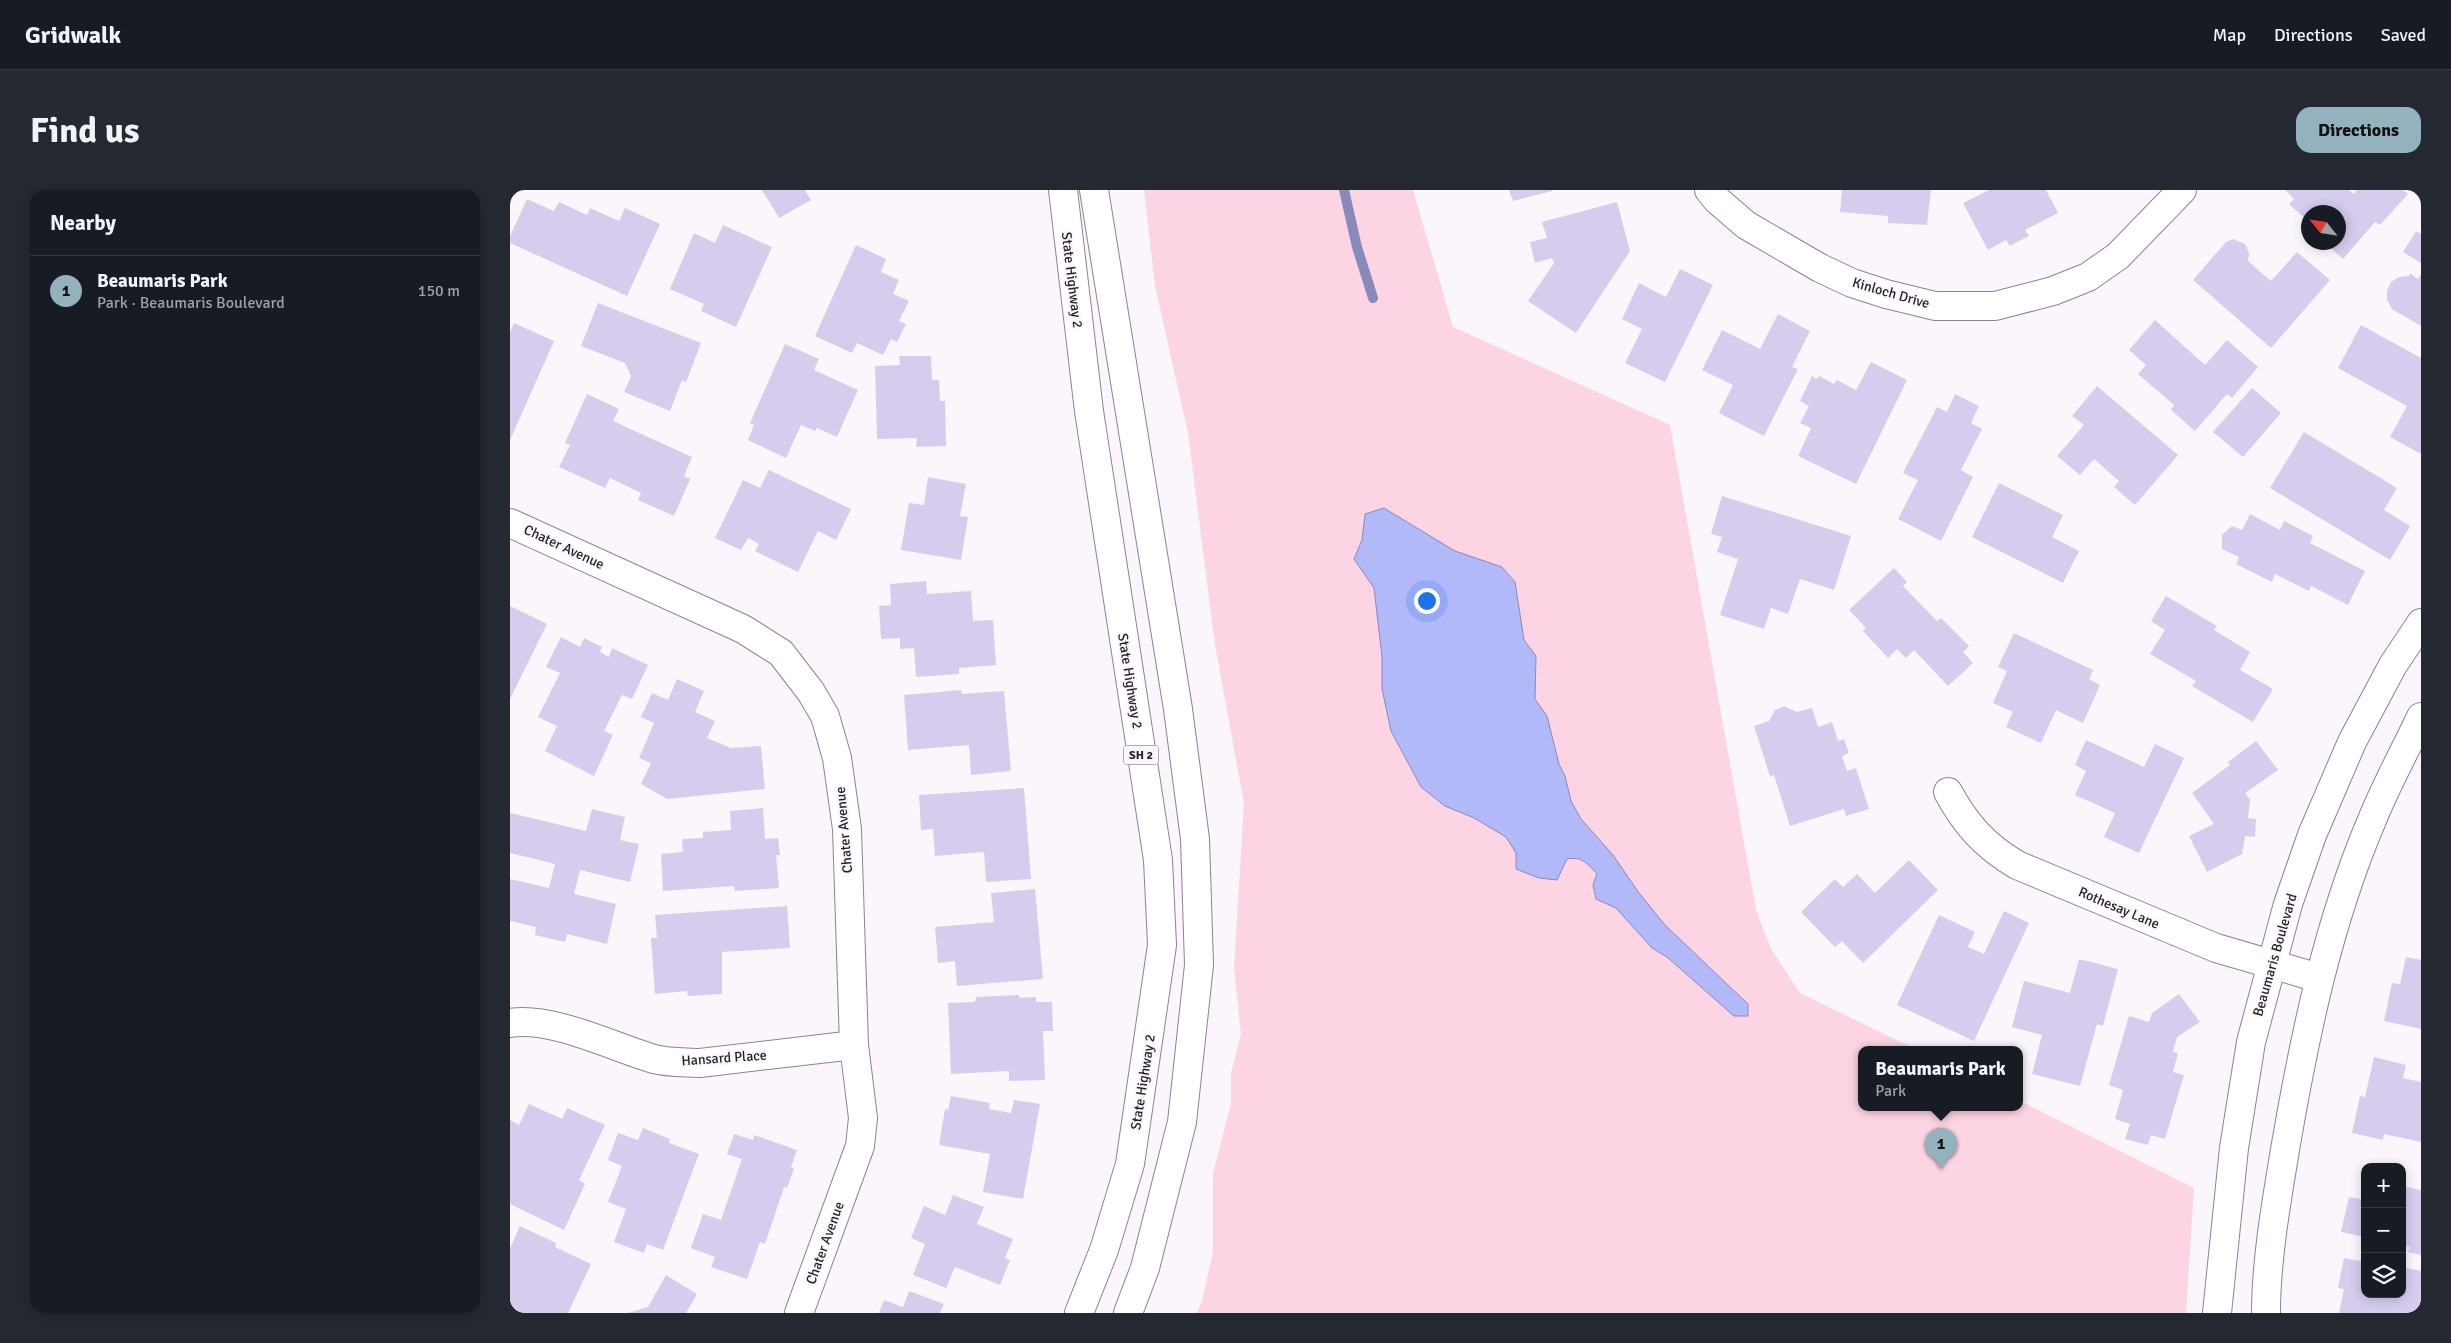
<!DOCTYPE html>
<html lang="en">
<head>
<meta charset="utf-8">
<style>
	:root { --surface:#171b24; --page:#242831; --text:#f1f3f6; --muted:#9ea1a6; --line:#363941; --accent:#94b2bd }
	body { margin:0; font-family:Signika,sans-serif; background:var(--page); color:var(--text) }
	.controls { position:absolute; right:15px; bottom:15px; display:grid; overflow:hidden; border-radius:10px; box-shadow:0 2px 12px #0003 }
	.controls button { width:45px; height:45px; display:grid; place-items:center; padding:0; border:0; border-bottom:1px solid var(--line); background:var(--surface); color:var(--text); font:25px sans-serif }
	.compass { position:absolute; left:1791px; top:15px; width:45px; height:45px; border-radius:50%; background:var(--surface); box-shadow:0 2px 12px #0003; rotate:300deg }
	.you { position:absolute; left:916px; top:410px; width:18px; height:18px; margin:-12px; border:4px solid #fff; border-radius:50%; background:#1a73e8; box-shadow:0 0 0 8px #1a73e833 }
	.badge { display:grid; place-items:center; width:32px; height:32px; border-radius:50%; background:var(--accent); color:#111; font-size:16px; font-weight:700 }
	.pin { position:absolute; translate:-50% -41px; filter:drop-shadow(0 1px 2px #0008) }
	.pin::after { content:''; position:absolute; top:26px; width:18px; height:15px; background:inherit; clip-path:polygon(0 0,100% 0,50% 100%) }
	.popup { position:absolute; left:1348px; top:856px; width:165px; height:65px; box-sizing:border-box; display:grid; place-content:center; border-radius:10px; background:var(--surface); filter:drop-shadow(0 1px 4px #0005); font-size:16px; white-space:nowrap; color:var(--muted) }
	.popup b { font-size:19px; color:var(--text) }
	.popup::after { content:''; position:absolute; left:50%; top:100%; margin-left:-10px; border:10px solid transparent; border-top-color:var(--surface) }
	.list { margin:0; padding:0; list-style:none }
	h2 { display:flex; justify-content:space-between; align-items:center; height:65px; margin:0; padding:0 20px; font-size:21px }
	h2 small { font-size:16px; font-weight:400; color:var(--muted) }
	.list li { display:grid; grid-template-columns:32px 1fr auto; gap:15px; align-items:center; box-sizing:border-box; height:70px; padding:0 20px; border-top:1px solid var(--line) }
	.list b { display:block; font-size:19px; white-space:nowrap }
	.list p { margin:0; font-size:16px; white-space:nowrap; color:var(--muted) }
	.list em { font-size:16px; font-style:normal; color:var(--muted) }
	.icon { flex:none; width:28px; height:28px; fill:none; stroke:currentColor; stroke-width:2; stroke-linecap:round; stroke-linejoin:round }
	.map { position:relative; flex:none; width:1911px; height:1123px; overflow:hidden; border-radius:15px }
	header { display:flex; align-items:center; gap:30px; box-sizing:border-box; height:70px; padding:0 25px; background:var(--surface); border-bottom:1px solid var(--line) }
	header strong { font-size:24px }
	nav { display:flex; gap:28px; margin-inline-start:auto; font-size:18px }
	.intro { display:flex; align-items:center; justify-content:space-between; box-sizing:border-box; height:120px; padding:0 30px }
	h1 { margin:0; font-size:35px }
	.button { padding:12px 22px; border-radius:15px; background:var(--accent); color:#111; font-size:18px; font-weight:700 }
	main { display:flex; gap:30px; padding:0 30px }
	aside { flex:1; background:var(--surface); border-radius:15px; box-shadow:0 2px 12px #0003 }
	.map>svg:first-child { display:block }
	.green { fill:#fdd4e3 }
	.water { fill:#b2b9f9; stroke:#888aba }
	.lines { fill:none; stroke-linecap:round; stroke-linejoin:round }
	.stream { stroke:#888aba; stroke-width:10 }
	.building { fill:#d6cdee }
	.minor-casing { stroke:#927e9a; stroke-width:30 }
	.tertiary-casing { stroke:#927e9a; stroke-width:30 }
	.trunk-casing { stroke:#927e9a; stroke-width:30 }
	.minor { stroke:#fff; stroke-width:28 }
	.tertiary { stroke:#fff; stroke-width:28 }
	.trunk { stroke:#fff; stroke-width:28 }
	.labels { text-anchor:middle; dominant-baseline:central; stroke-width:4.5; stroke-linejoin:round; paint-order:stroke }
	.shield { fill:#faf6fc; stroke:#655e68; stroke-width:1 }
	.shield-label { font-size:12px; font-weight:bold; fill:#251d28 }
	.street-label { font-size:14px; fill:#251d28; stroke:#faf6fc }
</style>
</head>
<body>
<header>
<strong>Gridwalk</strong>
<nav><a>Map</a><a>Directions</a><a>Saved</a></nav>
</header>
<div class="intro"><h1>Find us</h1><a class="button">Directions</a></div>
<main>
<aside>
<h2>Nearby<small></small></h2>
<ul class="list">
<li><span class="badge">1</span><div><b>Beaumaris Park</b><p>Park · Beaumaris Boulevard</p></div><em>150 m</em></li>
</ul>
</aside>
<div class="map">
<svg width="1911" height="1123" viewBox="0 0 1911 1123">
	<rect width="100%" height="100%" fill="#faf6fc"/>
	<path class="green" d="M634,0H903L943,137L1160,235L1246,720L1261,759L1290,803L1407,860H1352V918H1510V911L1684,998L1676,1123H687L692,1111L703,1062V984L721,913V883L731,844L724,778L734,613L705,455L678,243L645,96Z"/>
	<path class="water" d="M874,318L945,361L992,377L1005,392L1014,450L1026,466L1025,509L1037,526L1049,574L1055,586L1061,611L1071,629L1103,665L1129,703L1155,735L1238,814V826H1224L1157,767L1142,758L1106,718L1086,709L1083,695L1087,684C1078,674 1072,666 1057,669L1047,690L1029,688L1006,679V663L996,647L964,628L935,616L911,597L881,541L872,499V467L864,398L844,369L852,350L855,324Z"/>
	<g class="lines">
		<path class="stream" d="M834,0L847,57L863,108"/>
	</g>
	<path class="building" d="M252,0H295L301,10L269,28Z
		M999,0H1042V1L1003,11Z
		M1332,0H1421L1417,35L1378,33V26L1330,22Z
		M1479,0H1536L1548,23L1515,40L1519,46L1500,56L1496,50L1478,60L1453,13Z
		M1775,0H1839L1844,4L1847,0H1893L1898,4L1870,35L1865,32L1833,69L1814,52H1828V22H1798V31L1779,14L1784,9Z
		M17,9L44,21L49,12L77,25L80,18L109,31L115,18L150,34L117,106L0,53V46Z
		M1107,12L1120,61L1066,143L1018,111L1044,73L1042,68L1025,73L1020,52L1037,48L1032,32Z
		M213,35L262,57L226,137L191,121L194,114L160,99L184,43L205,53Z
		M1906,41L1911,44V73L1893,62Z
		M1723,49L1735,54L1739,63L1738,71L1761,91L1787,62L1820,90L1761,158L1683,90L1716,52Z
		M346,55L376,69L371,82L389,90L383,104L399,111L389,131L396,134L387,152L381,149L373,165L347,153L342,163L305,146Z
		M1170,79L1203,95L1155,192L1115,173L1132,139L1112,129L1129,93L1156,107Z
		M1900,83L1908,89L1911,84V136L1882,119L1877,110V101L1881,92L1889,87L1899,86Z
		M88,113L191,153L176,192L172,190L160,221L114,202L121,186L115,173L71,156Z
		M1268,124L1300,141L1282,177L1288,179L1254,246L1209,223L1223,195L1192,180L1212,140L1250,159Z
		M1645,130L1695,175L1717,150L1748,177L1722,208L1717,204L1685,241L1661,220L1664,215L1628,184L1636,175L1619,160Z
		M4,133L44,151L0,250V142Z
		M1851,135L1911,168V264L1880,247L1897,216L1828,178Z
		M275,154L309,169L304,180L348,200L327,247L307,238L305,241L291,235L276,268L238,250L244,235L240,233Z
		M389,166H421L422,190H429L430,211H435L436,256L406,257L407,248L367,249L365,176L390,175Z
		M1361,172L1397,190L1346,294L1288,266L1301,238L1290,233L1299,216L1290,211L1302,186L1307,189L1309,186L1324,194L1327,190L1346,200Z
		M1587,196L1668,265L1625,315L1604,297L1609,291L1584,269L1570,285L1547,266L1574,235L1562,226Z
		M1742,198L1771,223L1733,267L1703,242Z
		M77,204L109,219L103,231L182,267L174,286L180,289L164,326L128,310L131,303L100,288L95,298L49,277L60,255L55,253Z
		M1445,204L1469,216L1461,233L1472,239L1451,280L1463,287L1431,351L1388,329L1408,290L1393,283L1427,217L1437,222Z
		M1794,242L1887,298L1874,320L1900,336L1880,370L1760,298Z
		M259,280L341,319L326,350L308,341L288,382L245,361L249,354L238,348L231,360L205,348L233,290L250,298Z
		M418,287L456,294L450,326L458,327L451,370L391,360L399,313L414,315Z
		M1489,293L1553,325L1542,347L1569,361L1553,393L1462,347Z
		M1212,306L1341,346L1324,400L1290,389L1278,424L1261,418L1254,439L1210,425L1228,369L1207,362L1212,347L1201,344Z
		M1740,324L1770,340L1774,331L1803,346L1800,353L1855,381L1838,415L1801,396L1799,401L1765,384L1762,392L1726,374L1729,367L1712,359V345L1722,336L1732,340Z
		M1384,378L1397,392L1393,396L1427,431L1431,428L1459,456L1453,462L1463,473L1438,496L1404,460L1396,468L1387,459L1378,468L1353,441L1356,438L1339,420Z
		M416,391L417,404L461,401L463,431L483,430L486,475L449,478V484L406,487L404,458L390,459V448L371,449L369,416L381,415L380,394Z
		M1656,406L1707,436L1704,440L1740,462L1730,480L1763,499L1743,532L1682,496L1686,491L1640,464L1655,440L1641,431Z
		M0,416L37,434L0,509Z
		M1504,443L1583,480L1579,489L1590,495L1573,533L1546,520L1531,553L1496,537L1503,522L1483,513L1497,481L1488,477Z
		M51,447L70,457L74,448L92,457L90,462L99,467L102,458L138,475L122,509L112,505L94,541L103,545L84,586L35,561L47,536L28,527L50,483L36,477Z
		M167,489L194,501L185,522L205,531L197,548L221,558L251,556L255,599L157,609L131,594L141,573L129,568L144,533L131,527L142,503L158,510Z
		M451,500L452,504L494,501L501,581L461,585L459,555L398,560L394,505Z
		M1274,516L1287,522L1302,518L1308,537L1322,532L1328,551L1334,549L1339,563L1332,566L1337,581L1346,578L1359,619L1336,626L1334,619L1280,636L1264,585L1260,586L1244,536L1259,531L1265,520Z
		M1576,550L1634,577L1645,554L1674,568L1629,663L1594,647L1605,623L1565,605L1576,581L1565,575Z
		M1746,551L1768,580L1735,603L1740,610L1738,628L1746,629L1745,647L1735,646L1732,664L1697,682L1679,646L1704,634L1682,603L1720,575L1718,572Z
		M514,598L521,689L476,692L474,662L425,666L423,639L411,640L409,605Z
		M253,618L255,649L268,648L270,665H266L269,698L225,701L224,696L153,701L151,664L173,662L172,649L193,648V642L221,640L220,621Z
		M82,619L115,627L110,650L129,654L120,692L70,680L64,704L106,714L97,754L57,744L55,752L25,745L26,737L0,731V689L39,698L45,674L0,663V623L76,641Z
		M1399,670L1428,700L1353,773L1332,751L1325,757L1291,722L1325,689L1333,697L1347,684L1365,703Z
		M525,699L533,789L447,796L445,771L428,773L425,737L484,732L481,703Z
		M277,716L280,758L212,762V804L178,806L177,801L145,804L141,748H147L145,725Z
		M1494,721L1519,733L1464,851L1387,815L1429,725L1465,742L1458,757L1474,764Z
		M1896,767L1911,770V839L1874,831L1882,793L1890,794Z
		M1569,769L1608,779L1593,836L1587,834L1570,896L1522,884L1532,845L1502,837L1514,791L1560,803Z
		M1669,804L1690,832L1667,847L1663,862L1668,863L1663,882L1674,885L1655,949L1641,945L1638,955L1615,949L1620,934L1605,929L1613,900L1599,895L1619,826L1639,832L1642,823Z
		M509,805V808L526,807V812H542L543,841H533L535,890L499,891V881L441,884L438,813L465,812L466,807Z
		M1864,867L1896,875L1893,888L1911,892V952L1874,944L1873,950L1842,943L1850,906L1855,907Z
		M441,906L480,913L479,919L501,923L504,910L530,914L513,1009L473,1002L480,964L429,955L435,919L438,920Z
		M19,914L52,929L57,918L95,935L69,990L75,994L54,1040L0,1014V930L9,935Z
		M133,938L160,949L159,953L189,964L153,1060L137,1054L134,1063L104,1052L116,1019L98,1012L112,976L98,970L108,943L128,950Z
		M224,944L243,950L244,945L287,960L281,977L284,979L277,998L274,997L255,1054L250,1052L237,1089L201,1077L205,1067L181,1058L193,1024L211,1030L232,969L217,964Z
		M1892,996L1911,1000V1065L1898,1062L1900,1057L1892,1056Z
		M443,1005L474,1017L467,1034L503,1049L495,1068L500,1070L490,1095L445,1077L436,1098L403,1085L415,1054L401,1048L414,1016L435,1025Z
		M1839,1007L1855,1010V1047L1831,1042Z
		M10,1036L46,1053L45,1057L81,1074L58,1123H10L0,1119V1058Z
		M1834,1068L1855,1072V1104H1892V1077L1911,1081V1123H1829L1834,1099L1828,1098Z
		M156,1085L187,1104L176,1123H118L138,1117Z
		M399,1101L434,1114L430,1123H369L374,1110L393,1117Z"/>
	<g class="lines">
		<defs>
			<path id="minor" d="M1199,0L1207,10L1236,35L1310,78L1342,93L1376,104L1425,116H1485L1543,101L1578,87L1608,66L1672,0
				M0,333L233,439L271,463L301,502L315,526L327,568L337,639L344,855L353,928L350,956L289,1123
				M1438,602C1456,635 1475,656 1507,675L1706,758L1809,788
				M0,833C42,826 103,857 144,869C159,873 175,872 190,873L344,855"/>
			<path id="tertiary" d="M1707,1123L1724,958L1741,852L1778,714L1802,645L1842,552L1883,475L1911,433
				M1756,1123C1756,1069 1767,1008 1776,954C1795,844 1818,733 1862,630C1876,595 1895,561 1911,527"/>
			<path id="trunk" d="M553,0L579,221L648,670L652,755L620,974L594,1060L569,1123
				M584,0L668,519L685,649L689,775L672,932L635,1078L618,1123"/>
		</defs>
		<use href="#minor" class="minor-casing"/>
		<use href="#tertiary" class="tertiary-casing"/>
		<use href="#trunk" class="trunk-casing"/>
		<use href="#minor" class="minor"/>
		<use href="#tertiary" class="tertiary"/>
		<use href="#trunk" class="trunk"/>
	</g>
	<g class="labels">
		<rect class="shield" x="613.5" y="555.5" width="35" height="19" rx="4"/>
		<g class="shield-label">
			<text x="631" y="565">SH 2</text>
		</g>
		<g class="street-label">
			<text transform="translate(562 90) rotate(83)">State Highway 2</text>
			<text transform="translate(1381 103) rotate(16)">Kinloch Drive</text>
			<text transform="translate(54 357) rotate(25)">Chater Avenue</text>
			<text transform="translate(620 491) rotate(81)">State Highway 2</text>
			<text transform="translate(334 640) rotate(-95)">Chater Avenue</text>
			<text transform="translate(1609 718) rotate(23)">Rothesay Lane</text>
			<text transform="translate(1765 765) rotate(-74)">Beaumaris Boulevard</text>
			<text transform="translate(214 868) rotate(-4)">Hansard Place</text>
			<text transform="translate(633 892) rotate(-81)">State Highway 2</text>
			<text transform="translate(315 1053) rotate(-70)">Chater Avenue</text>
		</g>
	</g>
</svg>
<div class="controls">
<button>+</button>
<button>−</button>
<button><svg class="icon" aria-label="layers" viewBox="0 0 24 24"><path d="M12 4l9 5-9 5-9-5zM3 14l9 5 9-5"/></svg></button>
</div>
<svg class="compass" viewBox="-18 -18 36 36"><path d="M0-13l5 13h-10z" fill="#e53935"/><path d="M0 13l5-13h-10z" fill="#9ea1a6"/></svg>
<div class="you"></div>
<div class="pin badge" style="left:1431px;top:979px">1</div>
<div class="popup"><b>Beaumaris Park</b>Park</div>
</div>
</main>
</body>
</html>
